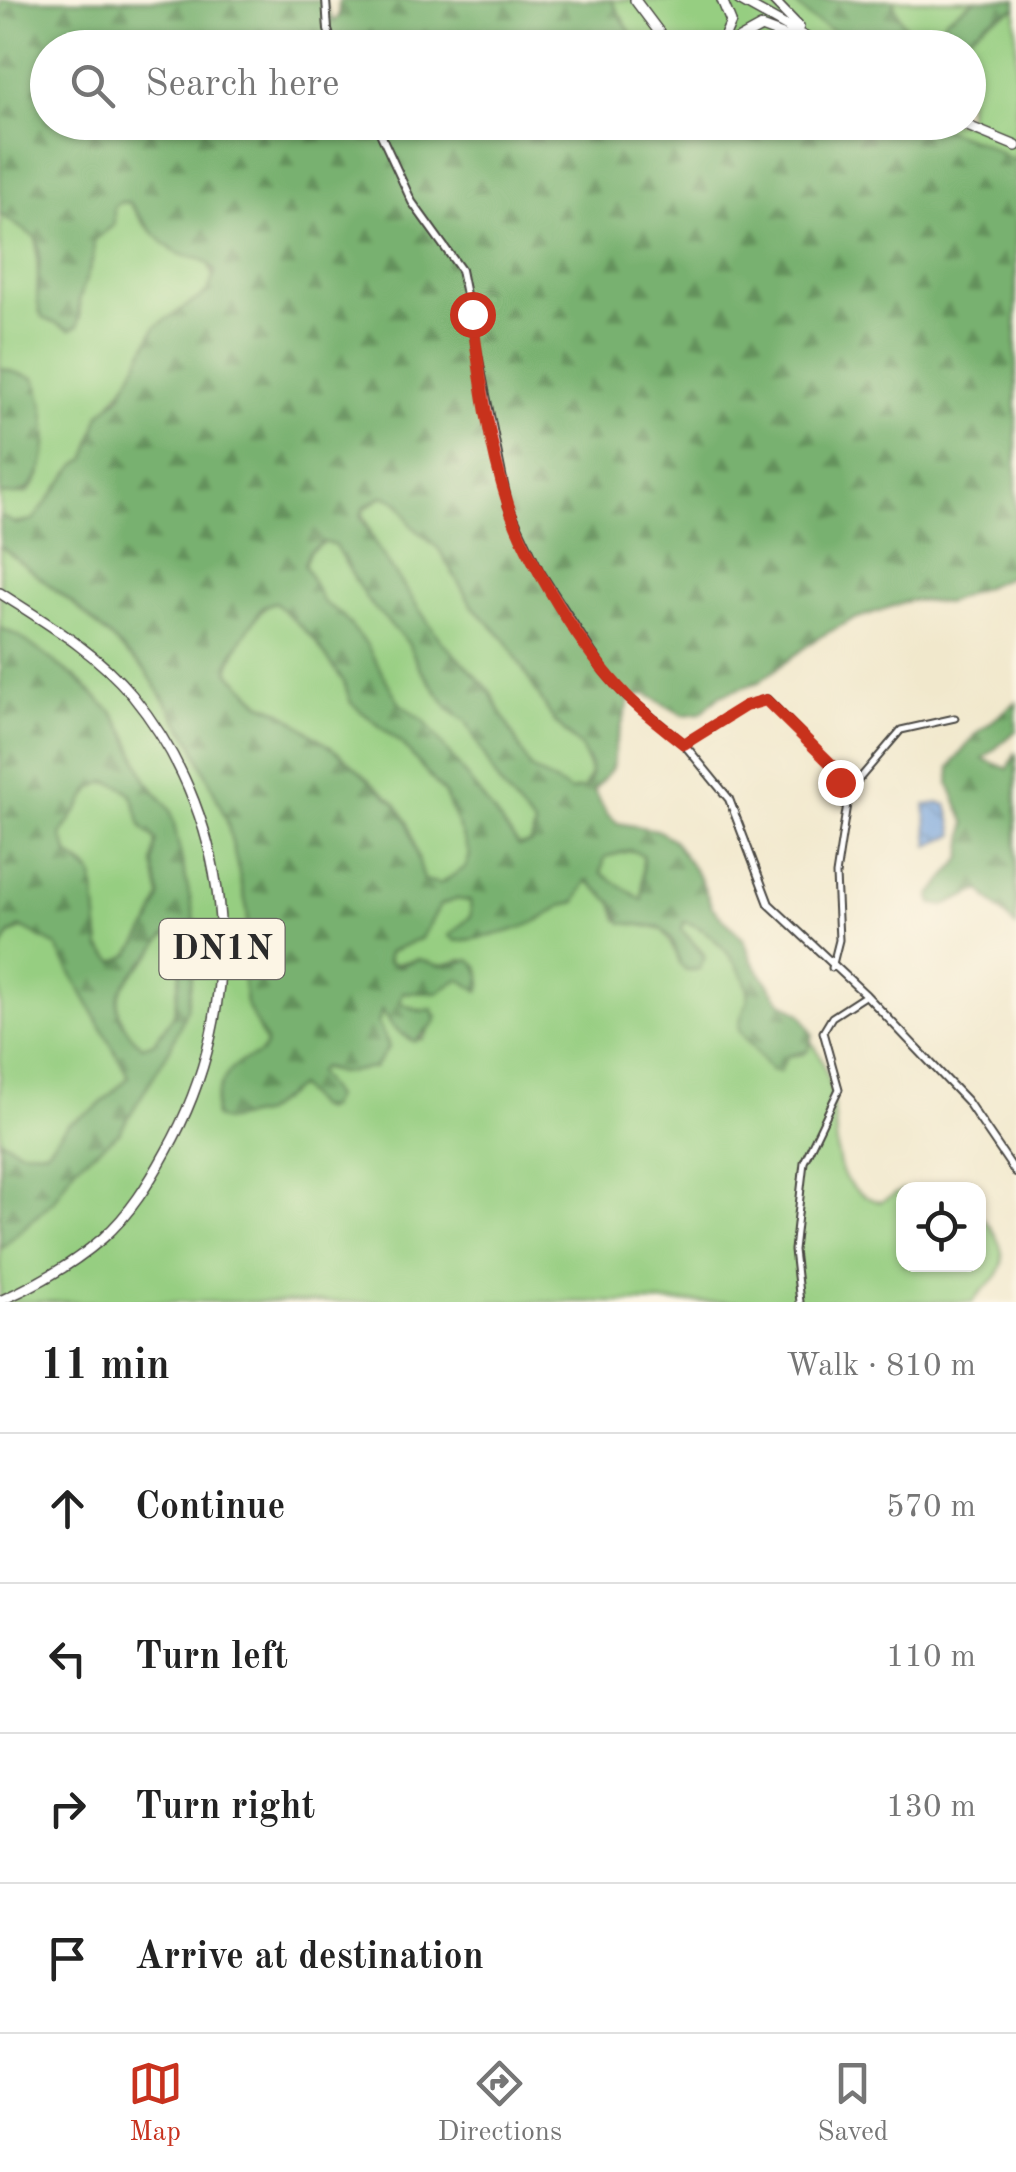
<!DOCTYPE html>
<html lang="en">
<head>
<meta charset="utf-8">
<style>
	:root { --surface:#fff; --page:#f6f6f6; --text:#222; --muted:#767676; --line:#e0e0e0; --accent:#c8321e }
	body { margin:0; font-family:"Old Standard TT",serif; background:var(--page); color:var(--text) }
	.controls { position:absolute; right:30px; bottom:30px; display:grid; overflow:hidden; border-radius:20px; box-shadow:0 2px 8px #0004 }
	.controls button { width:90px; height:90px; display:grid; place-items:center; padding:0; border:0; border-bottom:2px solid var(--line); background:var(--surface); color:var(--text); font:50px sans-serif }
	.stop { position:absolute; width:30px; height:30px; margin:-22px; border:8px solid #c8321e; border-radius:50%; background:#fff }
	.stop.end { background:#c8321e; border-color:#fff; box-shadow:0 2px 10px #0008 }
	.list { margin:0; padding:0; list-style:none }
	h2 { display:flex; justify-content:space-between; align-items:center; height:130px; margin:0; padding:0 40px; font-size:42px }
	h2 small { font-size:32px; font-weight:400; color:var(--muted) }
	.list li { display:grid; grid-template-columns:65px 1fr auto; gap:30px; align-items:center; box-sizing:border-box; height:150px; padding:0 40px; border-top:2px solid var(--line) }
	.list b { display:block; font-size:38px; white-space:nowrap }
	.list em { font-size:32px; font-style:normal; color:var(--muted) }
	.icon { flex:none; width:55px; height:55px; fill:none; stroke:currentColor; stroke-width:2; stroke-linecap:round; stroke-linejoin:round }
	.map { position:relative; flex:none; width:1016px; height:1302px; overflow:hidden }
	.search { position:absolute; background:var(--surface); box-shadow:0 2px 8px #0004; left:30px; right:30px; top:30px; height:110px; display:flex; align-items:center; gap:25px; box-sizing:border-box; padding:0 35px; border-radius:55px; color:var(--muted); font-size:38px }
	.sheet { height:730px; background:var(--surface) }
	nav { display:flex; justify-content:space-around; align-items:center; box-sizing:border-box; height:140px; border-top:2px solid var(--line); background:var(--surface); font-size:28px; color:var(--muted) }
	nav a { display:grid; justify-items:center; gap:5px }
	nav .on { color:var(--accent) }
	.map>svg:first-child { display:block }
	.grass { fill:#96ce81; stroke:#607c56; stroke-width:2.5 }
	.forest { fill:url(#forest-firs); stroke:#526e4d; stroke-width:2.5; fill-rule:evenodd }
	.water { fill:url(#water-waves); stroke:#506784; stroke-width:2.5 }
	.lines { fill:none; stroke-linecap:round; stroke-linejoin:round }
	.street-casing { stroke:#494743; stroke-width:9 }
	.secondary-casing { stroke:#494743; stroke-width:10 }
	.highway-casing { stroke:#494743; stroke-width:12 }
	.street { stroke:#fff; stroke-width:5 }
	.secondary { stroke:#fff; stroke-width:6 }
	.highway { stroke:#fff; stroke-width:9 }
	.route { stroke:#c8321e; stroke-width:12 }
	.labels { text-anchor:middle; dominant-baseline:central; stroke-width:9; stroke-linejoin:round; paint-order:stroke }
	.shield { fill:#fcf5e5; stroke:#6a6863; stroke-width:2.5 }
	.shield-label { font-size:35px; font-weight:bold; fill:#2b2b2b }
</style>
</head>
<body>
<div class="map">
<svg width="1016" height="1302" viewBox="0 0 1016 1302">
	<defs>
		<pattern id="forest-firs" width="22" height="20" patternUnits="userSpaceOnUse" patternTransform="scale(2.5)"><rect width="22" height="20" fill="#78b16f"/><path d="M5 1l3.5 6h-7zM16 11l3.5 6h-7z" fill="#63905b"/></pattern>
		<pattern id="water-waves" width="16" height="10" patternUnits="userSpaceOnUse" patternTransform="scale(2.5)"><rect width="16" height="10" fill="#74a3dd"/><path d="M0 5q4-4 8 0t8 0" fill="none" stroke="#5f85b3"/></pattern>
	</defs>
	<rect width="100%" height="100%" fill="#fcf5e5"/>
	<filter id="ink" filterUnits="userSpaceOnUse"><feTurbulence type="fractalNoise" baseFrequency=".01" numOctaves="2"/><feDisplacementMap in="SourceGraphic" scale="20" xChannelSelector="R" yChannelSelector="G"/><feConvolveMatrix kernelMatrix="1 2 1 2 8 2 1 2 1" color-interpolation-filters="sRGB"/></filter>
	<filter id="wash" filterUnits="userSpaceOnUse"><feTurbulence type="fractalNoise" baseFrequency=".0048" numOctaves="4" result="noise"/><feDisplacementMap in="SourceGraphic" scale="40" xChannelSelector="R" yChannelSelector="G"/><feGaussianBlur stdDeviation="2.25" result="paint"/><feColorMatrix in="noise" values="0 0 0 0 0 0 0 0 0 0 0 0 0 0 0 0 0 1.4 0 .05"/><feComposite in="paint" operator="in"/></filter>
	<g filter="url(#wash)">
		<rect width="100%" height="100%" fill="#f1e8cc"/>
		<path class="grass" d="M611,0H792L809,17L862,47H639Z
			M893,0H975L947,18L928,46C913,41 896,16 893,0Z
			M1016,8V162L984,144L925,123L968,122V48L956,44L992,19Z
			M129,202L144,224L173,251L208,261L214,280L208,292L154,330L136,371L99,418L86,459L75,466L33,520L12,523L0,516V494L26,493C54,471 49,407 34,378L0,368V214L36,238L40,314L66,328L80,318L79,300L93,258L94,240L117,203Z
			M392,497L439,549L472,606L505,639L554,721L582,749L591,773L584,788L571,791L531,769L490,691L440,640L377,547L362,511L383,496Z
			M327,541L335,545L367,599L408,643L419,667L451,711L466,721L500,785L535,826L531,843L519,846L424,722L400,704L346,621L323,602L304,564L309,552Z
			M0,546L76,606L146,671L192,742L227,821L248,913L243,981L246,1003L266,1044C260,1059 251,1055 239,1063C223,1073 213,1100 215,1117L232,1119L263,1113L298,1086L316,1107L324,1110L329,1089L317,1076L319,1068L339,1073L374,1068L388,1043L378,1024L382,1009L393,1027L410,1040L423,1039L437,1016L400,1003L403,992L437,993L459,979L469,985L482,983L478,966L462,960L440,966L419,959L389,965V952L421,938L440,905L457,899L470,901L473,913L460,941L491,936L542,919L588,880L613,903L618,920L663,930L686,970H695L703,953L682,930L684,922C709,925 742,966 748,990C751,1001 743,1018 739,1030L771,1070L787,1056L804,1054L812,1043L816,1048C826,1067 832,1088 834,1110C839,1150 830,1188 880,1202L903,1190L904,1264H978L979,1215C995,1229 1013,1259 995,1278C987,1287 979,1291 973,1302H0V1249L54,1200L74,1167L119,1133L180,1025L198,935L171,811L146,780L127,735L113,713L76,678L19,636L0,628Z
			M275,602L314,639L344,682L351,703L402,744L445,794L470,855L466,867L440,884L424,880L408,823L396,804L340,754L278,710L261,703L229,672C228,657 261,603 275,602Z
			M102,782C137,782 141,817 156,841C155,861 159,871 161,889C162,912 137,957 115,962L100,948L91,871L69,855L61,835L91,789Z
			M634,850L643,855L642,900L601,873L605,857Z
			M26,927L56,945L129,1077L94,1110L68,1124L46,1151L19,1150L0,1139V952L10,934Z
			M172,931L180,932L185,939L174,1014L154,1043L141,1046C107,1011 112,993 145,960C155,950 158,938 172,931Z"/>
		<path class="forest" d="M0,0H324L333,22L338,17L339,0H611L639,47L48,48V122H925L984,144L1016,162V574L946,603L911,600L852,620L816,639L759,682L720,695L701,713L683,715L646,694L638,695L630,700L615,745L613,767L594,790L607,814L618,823L657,830L673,840L700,878L712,907L744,940L752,961L780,1000L802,1015L813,1035L808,1051L787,1056L779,1072L771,1070L739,1030C738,1015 751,1003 748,990C743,966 709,926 684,922L682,930L705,957L699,969L686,970L680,964L672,940L660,927L622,923L613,903L587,880L576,902C555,906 557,911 541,919C516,933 483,938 456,941L449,936L471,916L470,901L457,899L440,905L422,938L389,952L387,961L398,966L419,959L440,966L470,960C480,966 485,981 479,991L459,979L437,993L403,992L400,1003L420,1011L433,1009L436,1021L415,1042L393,1027L382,1009L378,1024L389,1047L374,1068L339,1073L322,1067L317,1072L334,1097L328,1108L316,1107L298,1086L263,1113L224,1121L215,1117C213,1100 223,1073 239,1063C251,1055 260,1059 266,1044L246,1003L243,981L248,913L227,821L192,742L146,671L76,606L0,546V516L16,524L33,520L75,466L86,459L100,414L120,396L156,326L208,292L215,272C203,252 190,262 174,251C155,238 143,220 129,202H121L114,207V225L94,240L93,258L79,300L78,326L70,330L43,318C29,292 46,265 36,238L0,214ZM383,496L399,502L412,526L439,549L472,605L507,642L554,721L580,746L590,764L591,777L584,788L571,791L531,769L487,687L440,640L377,547L361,516L364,507ZM323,542L335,545L367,600L408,643L419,667L451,711L466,721L500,785L535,826L531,843L519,846L425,722L400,704L366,644L341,614L323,602L304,564L309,552ZM275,602L314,639L344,682L351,703L402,744L445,794L470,855L466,867L440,884L424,880L408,823L396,804L340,754L282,712L261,704L228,671L232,655L263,606ZM630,850L643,855L642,900L601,873L605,857Z
			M792,0H893C896,16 913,41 928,46L947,18L975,0H1016V8L988,21L955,47L862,48L809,17Z
			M0,368L34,378C52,412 57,504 0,494Z
			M0,628L19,636L76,678L113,713L127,735L146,780L171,811L198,935L187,1008L170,1049L119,1133L74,1167L54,1200L0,1249V1139L19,1150L46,1151L68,1124L94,1110L129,1077L56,946L21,927L10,934L0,952ZM106,781C136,789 133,797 140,822C142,831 151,834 156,841L153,863L160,897L150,924L130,954L115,962L100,948L93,875L69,855L61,835L91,789ZM176,931L183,935L185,943L174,1014L154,1043L141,1046C104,1008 114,992 148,958C159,947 159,935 176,931Z
			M1016,702V731L983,759L1008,769L1016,752V927L980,890L944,906L932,904L930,896L962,858L966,824L949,784L950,767L975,735Z"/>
		<path class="water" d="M940,803L947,805L955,835L929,846L925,805Z"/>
	</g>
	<g filter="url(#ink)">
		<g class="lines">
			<defs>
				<path id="street" d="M684,744L745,706L767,699L832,765L849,791
					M832,968L839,940L836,875L849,791L901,730L955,718
					M800,1302L794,1250L804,1162L839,1089L823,1032L832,1017L866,995"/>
				<path id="secondary" d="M326,0L328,30L334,48
					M375,122L412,202L461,270L508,505L539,570L604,671L626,696L684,744L729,799L769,904L866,995L967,1101L1016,1173"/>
				<path id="highway" d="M635,0L671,48
					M739,0L825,48
					M773,0L799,27
					M720,47L731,22L722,0
					M723,48L761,27L817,48
					M958,122L1016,146
					M0,593C48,624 95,651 132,695C239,826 248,1007 166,1152C149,1183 130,1214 103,1238C72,1265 38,1284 0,1301"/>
			</defs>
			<use href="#street" class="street-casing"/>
			<use href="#secondary" class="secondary-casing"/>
			<use href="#highway" class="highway-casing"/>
			<use href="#street" class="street"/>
			<use href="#secondary" class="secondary"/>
			<use href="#highway" class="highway"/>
		</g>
	</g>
	<g class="lines" filter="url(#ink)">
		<path class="route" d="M472,314C480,377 488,443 508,504C525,558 585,654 625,694C642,712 664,728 684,744L745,706L766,700L832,765L840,782"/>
	</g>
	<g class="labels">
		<rect class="shield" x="159.5" y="919" width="125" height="60" rx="8"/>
		<g class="shield-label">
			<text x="222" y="949">DN1N</text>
		</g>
	</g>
</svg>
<div class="controls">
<button><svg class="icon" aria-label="locate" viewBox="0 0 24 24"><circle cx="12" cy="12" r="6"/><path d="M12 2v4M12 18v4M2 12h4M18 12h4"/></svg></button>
</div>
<div class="stop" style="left:472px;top:314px"></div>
<div class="stop end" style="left:840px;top:782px"></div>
<div class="search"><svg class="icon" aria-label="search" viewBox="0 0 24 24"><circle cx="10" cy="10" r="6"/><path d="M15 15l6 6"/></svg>Search here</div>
</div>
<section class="sheet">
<h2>11 min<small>Walk · 810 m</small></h2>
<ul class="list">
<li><svg class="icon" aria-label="ahead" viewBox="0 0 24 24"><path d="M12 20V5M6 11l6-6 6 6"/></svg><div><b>Continue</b></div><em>570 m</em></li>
<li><svg class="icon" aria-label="left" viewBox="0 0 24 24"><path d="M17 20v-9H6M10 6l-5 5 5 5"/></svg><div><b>Turn left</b></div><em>110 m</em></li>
<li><svg class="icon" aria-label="right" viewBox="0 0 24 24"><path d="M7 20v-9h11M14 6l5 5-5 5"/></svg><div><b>Turn right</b></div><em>130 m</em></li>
<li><svg class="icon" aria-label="arrive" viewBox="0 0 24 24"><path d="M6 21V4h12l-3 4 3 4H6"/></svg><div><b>Arrive at destination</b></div></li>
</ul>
</section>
<nav>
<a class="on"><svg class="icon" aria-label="map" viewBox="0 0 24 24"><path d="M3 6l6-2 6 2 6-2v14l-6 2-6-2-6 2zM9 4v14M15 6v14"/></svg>Map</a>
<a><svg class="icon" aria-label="directions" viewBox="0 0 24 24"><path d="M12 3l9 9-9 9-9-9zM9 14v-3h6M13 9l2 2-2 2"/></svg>Directions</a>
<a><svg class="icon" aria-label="saved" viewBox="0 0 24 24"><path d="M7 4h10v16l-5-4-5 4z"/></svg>Saved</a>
</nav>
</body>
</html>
